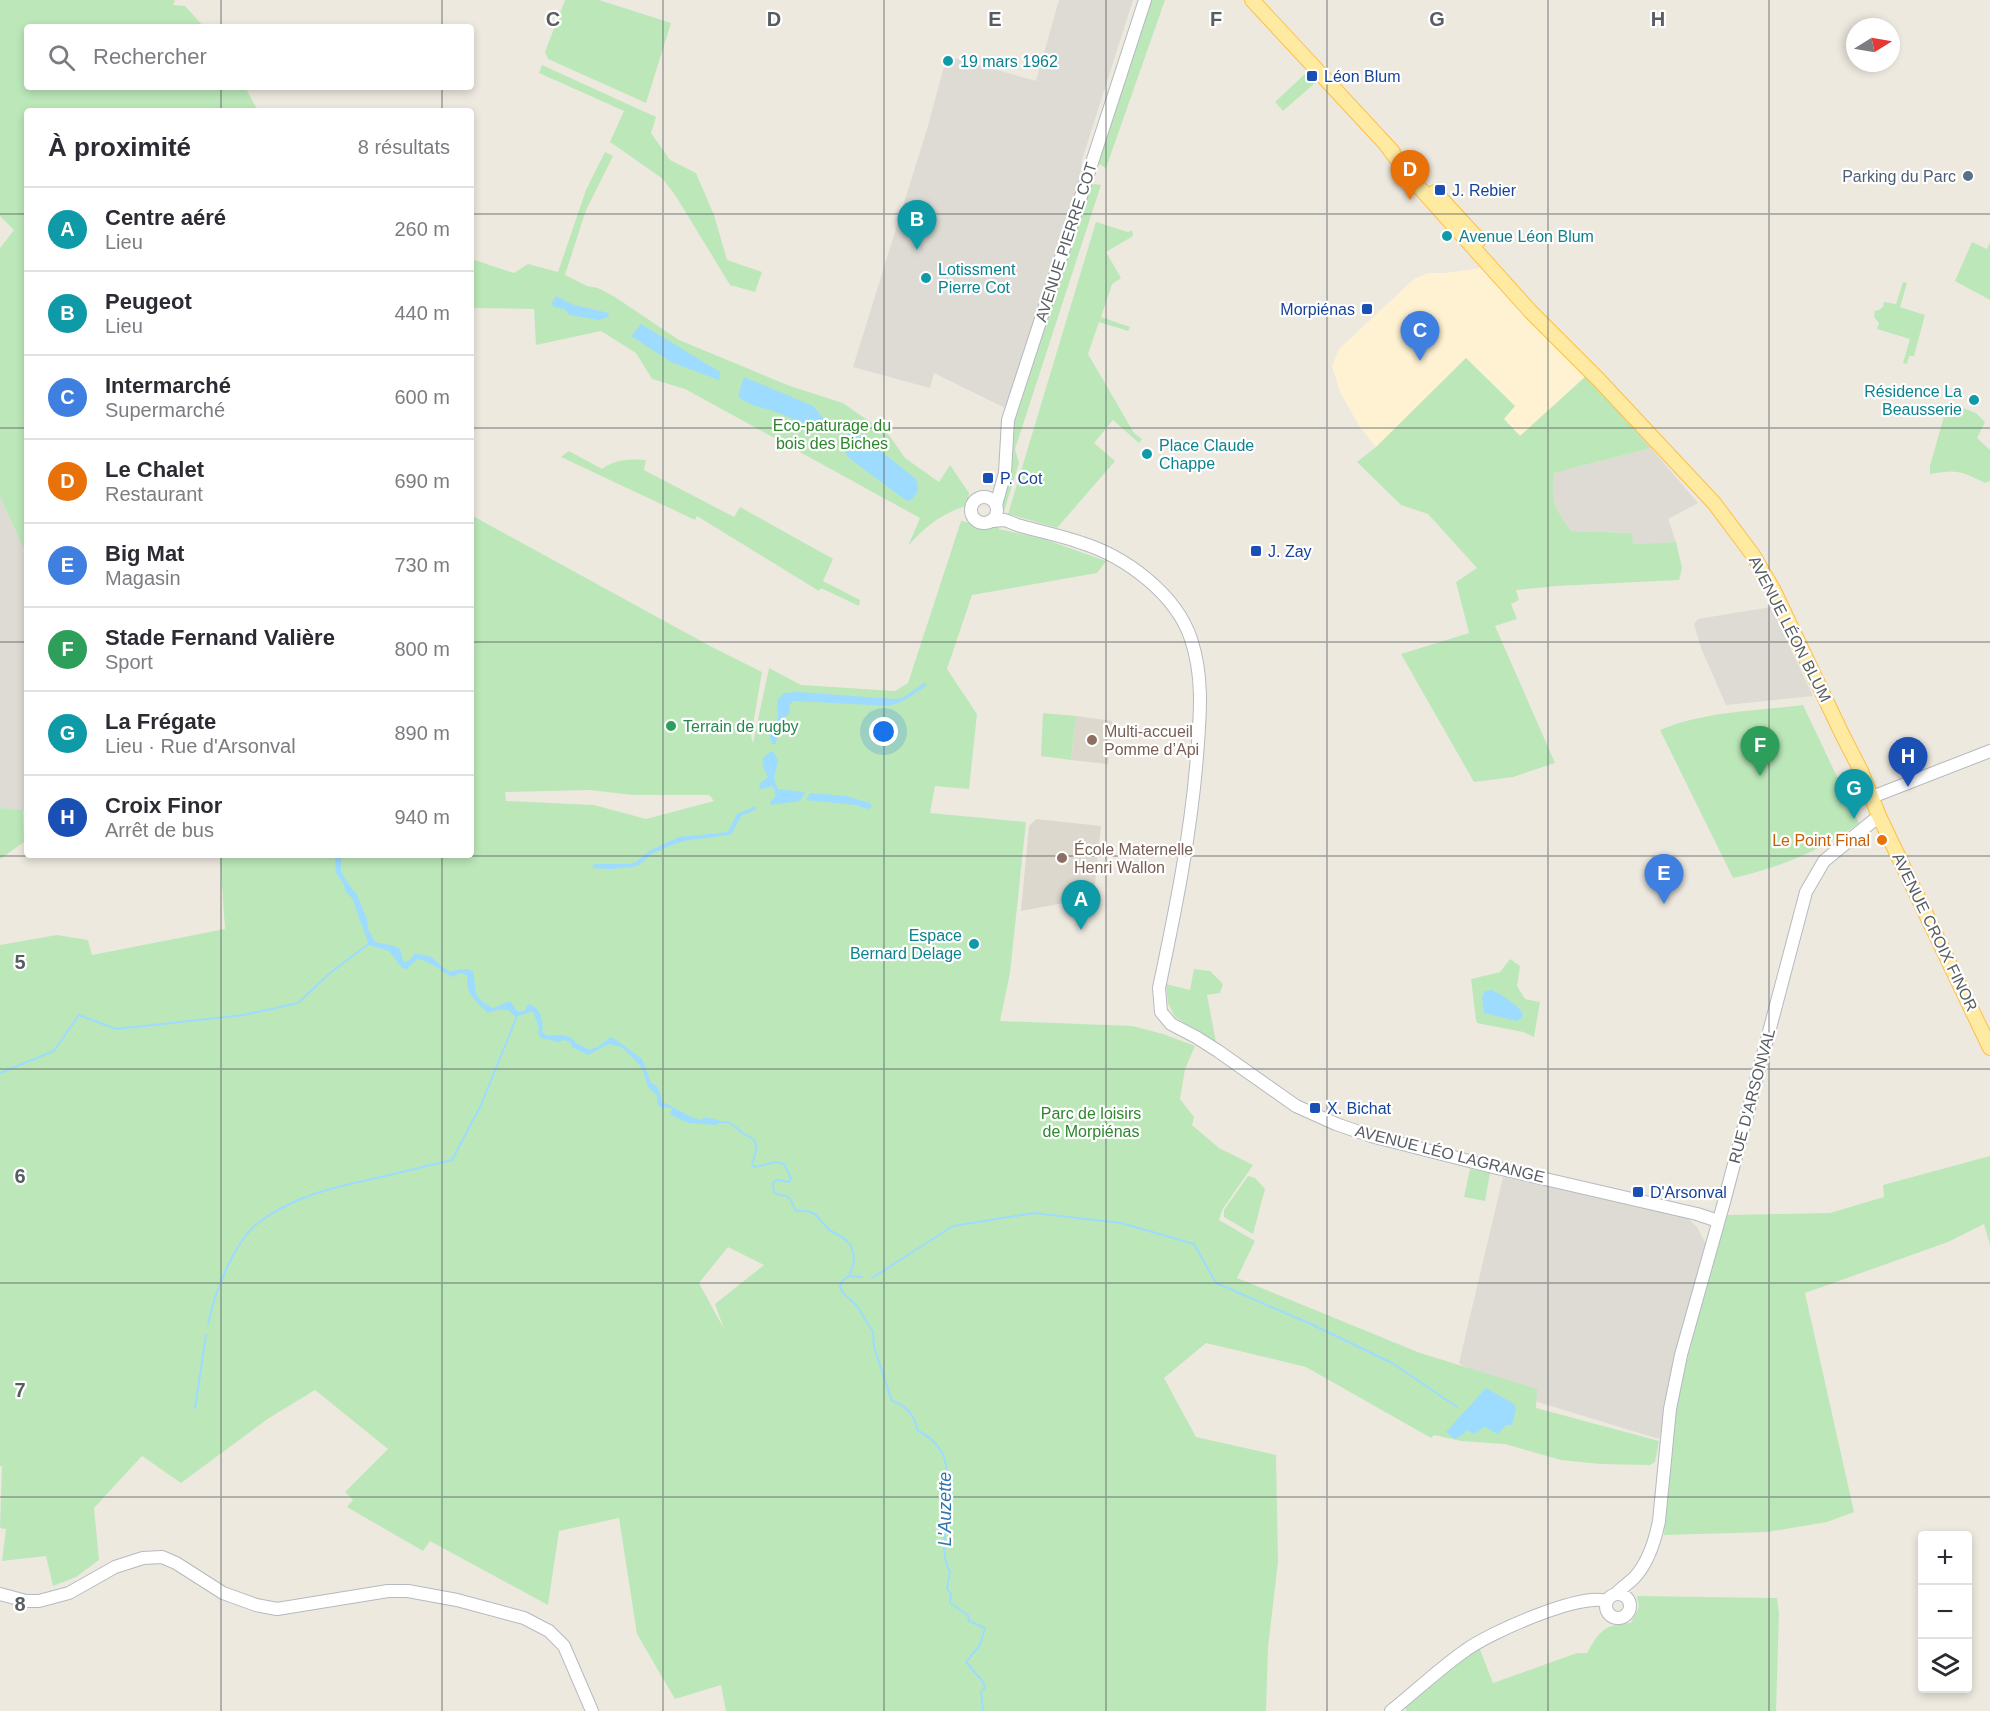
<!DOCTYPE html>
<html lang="fr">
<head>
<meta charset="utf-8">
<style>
	:root { --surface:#fff; --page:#f7f7f7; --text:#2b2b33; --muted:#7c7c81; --line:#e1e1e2; --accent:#d93025 }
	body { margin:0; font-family:Arial,sans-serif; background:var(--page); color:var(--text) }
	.controls { position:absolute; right:18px; bottom:18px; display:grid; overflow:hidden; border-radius:6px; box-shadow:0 3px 9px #0003 }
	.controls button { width:54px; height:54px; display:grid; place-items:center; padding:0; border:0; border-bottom:2px solid var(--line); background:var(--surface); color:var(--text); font:30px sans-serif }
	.compass { position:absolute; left:1846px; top:18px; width:54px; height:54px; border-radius:50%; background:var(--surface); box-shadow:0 3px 9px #0003; rotate:79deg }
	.you { position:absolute; left:884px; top:732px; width:21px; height:21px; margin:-15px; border:4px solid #fff; border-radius:50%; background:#1a73e8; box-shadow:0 0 0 9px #1a73e833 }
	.badge { display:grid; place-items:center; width:39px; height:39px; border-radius:50%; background:var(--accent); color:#fff; font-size:20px; font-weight:700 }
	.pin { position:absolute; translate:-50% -50px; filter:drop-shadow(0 2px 3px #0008) }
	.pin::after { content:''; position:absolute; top:32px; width:21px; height:18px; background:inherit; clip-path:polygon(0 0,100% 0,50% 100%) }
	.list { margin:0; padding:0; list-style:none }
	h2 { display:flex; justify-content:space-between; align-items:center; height:78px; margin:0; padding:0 24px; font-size:26px }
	h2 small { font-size:20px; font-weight:400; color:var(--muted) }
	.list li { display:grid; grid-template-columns:39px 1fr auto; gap:18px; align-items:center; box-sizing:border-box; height:84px; padding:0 24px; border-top:2px solid var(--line) }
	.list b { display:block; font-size:22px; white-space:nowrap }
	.list p { margin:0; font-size:20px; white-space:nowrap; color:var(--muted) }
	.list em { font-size:20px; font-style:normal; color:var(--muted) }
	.icon { flex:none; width:33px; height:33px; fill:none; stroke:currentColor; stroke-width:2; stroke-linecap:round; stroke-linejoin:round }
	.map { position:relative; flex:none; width:1990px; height:1711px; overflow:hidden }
	.search { position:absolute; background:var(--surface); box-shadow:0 3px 9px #0003; left:24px; top:24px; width:450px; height:66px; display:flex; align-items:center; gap:15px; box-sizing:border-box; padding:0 21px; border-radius:6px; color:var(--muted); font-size:22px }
	.panel { position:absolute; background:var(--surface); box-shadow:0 3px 9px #0003; left:24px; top:108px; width:450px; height:750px; border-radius:6px }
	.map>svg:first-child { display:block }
	.commercial { fill:#fff2d2 }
	.industrial { fill:#dddbd4 }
	.education { fill:#dcd8ce }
	.green { fill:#bce8b9; fill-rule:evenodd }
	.water { fill:#9ddbff }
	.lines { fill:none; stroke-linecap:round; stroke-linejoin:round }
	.stream { stroke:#9ddbff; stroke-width:2 }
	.secondary-casing { stroke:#b5bac0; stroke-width:14 }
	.primary-casing { stroke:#febf47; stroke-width:16 }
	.secondary { stroke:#fff; stroke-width:12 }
	.primary { stroke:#ffeaa2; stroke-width:14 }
	.grid { fill:none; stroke:#585d62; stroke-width:1.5; stroke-opacity:0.55 }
	.culture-dot { fill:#0f9aa8; stroke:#fff; stroke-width:2 }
	.transit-dot { fill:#1a4fb4; stroke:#fff; stroke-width:2 }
	.service-dot { fill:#5c6f8a; stroke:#fff; stroke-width:2 }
	.leisure-dot { fill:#2e9e5b; stroke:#fff; stroke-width:2 }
	.education-dot { fill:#8d6e63; stroke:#fff; stroke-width:2 }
	.food-dot { fill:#e8710a; stroke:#fff; stroke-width:2 }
	.labels { text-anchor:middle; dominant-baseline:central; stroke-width:4.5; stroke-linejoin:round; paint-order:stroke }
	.culture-label { font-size:16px; fill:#0d838f; stroke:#fff; text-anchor:start }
	.transit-label { font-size:16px; fill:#164399; stroke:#fff; text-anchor:start }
	.service-label { font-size:16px; fill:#4e5e75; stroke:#fff; text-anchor:end }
	.street-label { font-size:16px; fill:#585d62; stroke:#fff }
	.park-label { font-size:16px; fill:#2e862d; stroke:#fff }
	.leisure-label { font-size:16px; fill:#27864d; stroke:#fff; text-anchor:start }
	.education-label { font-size:16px; fill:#785e54; stroke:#fff; text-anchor:start }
	.food-label { font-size:16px; fill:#c56008; stroke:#fff; text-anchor:end }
	.water-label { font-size:18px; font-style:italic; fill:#3077b1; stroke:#fff }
	.grid-label { font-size:20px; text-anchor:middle; font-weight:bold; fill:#585d62; stroke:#fff; stroke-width:4.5; stroke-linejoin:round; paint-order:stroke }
</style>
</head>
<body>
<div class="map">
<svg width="1990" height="1711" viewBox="0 0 1990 1711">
	<rect width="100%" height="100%" fill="#ede9df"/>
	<path class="commercial" d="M1481,268L1488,271L1586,376L1521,436L1503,419L1514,406L1466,358L1376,447L1359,426L1340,392L1332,366L1339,349L1414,279L1428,273H1446Z"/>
	<path class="industrial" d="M1059,0H1133L1082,160L1078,193L1007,409L934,373L930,388L853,367L927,129L947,56L1036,81Z
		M1651,448L1698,503L1668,519L1676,542L1633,544L1631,533L1571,531L1555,508L1551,492L1554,473Z
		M0,497L27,556V811L0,808Z
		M1771,607L1813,696L1726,705L1701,648L1694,624L1698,619Z
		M1503,1177L1683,1214L1697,1227L1706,1244L1659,1439L1505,1392L1459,1363Z"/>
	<path class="education" d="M1076,716L1112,721L1108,764L1071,760Z
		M1036,819L1101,826L1094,893L1084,891L1074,901L1021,911L1029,826Z"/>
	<path class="green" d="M0,0H175L173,5L185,6L204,27H27V87H245L258,111H27V556L0,497V248L14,230L0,216Z
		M565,0H599L671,23L646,103L548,59L545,52Z
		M1150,0H1165L1106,168L1099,164L1098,159Z
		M542,65L656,117L651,133L670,160L696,173L714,215L727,260L762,272L755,292L730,285L677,198L663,179L610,142L624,111L539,73Z
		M1307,72L1316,82L1283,111L1275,102Z
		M605,152L613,156L586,210L565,275L587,286L598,288L615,297L679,340L790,386L843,403L889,435L905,458L939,482L950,465L969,493L968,505C941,514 927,525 908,546L920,518L685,389L652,379L636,353L601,331L536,345L534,309L471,308V259L514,273L528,264L558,272L586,190Z
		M1094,184L1101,185L1015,449L1019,463L1004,512L1001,505L1010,429L1088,188Z
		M1096,222L1128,232L1132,230L1133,236L1106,252L1121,278L1112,284L1101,317L1130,327L1128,331L1099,322L1088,354L1134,433L1142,439L1139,443L1113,420L1094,443L1115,461L1057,528L1008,514Z
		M1972,242L1987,249L1990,242V300L1955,281Z
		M1903,282L1907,283L1900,307L1925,315L1914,356H1909L1907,364L1903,363L1910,339L1877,329L1879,323L1874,317L1875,310L1877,311L1883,307L1884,302L1896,304Z
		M1466,358L1515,406L1504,419L1520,436L1586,376L1651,448L1554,473C1550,503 1555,508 1571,531L1632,533L1633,544L1676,542L1682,568L1679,580L1556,586L1516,590L1519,600L1511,604L1517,619L1495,626L1555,763L1513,777L1474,782L1401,654L1469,633L1456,582L1477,568L1428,514L1401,505L1357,462L1376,447Z
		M1948,402L1976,413L1985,422L1977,438L1990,450V481L1985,483C1962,471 1956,469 1930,474V466Z
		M569,451L602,469C616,459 630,459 646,460L644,470L734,517L740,507L833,559L823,581L860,600L859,606L821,588L819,591L697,516L695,520L561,457Z
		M471,515L710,646L762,672L751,736L753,743L769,668L801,685L895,691L908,683L961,521L967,522L984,530L998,526L999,529L1044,539L1106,561L1097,573L972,595L947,669L977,714L969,789L935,786L930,813L1026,822L1010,973L1000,1021L1132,1026L1163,1034L1195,1046L1185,1069L1180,1099L1194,1117L1192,1125L1219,1148L1253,1165L1222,1210L1219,1220L1255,1241L1237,1278L1420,1353L1537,1389L1536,1408L1659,1441L1655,1462L1650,1465L1600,1464L1561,1460L1505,1444L1461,1441L1434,1435L1431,1438L1306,1367L1206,1343L1164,1378L1196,1437L1276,1455L1278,1562L1268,1647L1266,1711H726L721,1685L675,1699L637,1634L619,1518L559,1531L548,1605L430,1541L423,1551L347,1507L353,1500L345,1492L388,1449L315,1390L269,1418L181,1483L142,1456L94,1508L99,1560L76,1577L53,1586L46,1556L2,1561L6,1529L0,1528L2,1466H0V945L57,935L88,940L92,955L225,929L220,855H471ZM590,790L633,795H709L714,801L646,819L594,805L506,801L505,792ZM728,1247L764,1265L715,1304L724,1329L699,1283Z
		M1803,705L1859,823C1822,851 1777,868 1733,878L1660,730C1706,711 1755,711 1803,705Z
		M1043,713L1076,716L1071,760L1041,756Z
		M0,808L23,810L24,842L0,859Z
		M1510,959L1520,966L1517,986L1525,999L1540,1002L1534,1037L1523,1032L1477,1023L1476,1020L1471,979L1500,972Z
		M1194,969L1210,971L1223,984L1220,993L1207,995L1216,1042L1175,1017L1168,1003L1166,984L1190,990Z
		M1990,1156V1245L1984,1224L1948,1242L1805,1293L1854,1512L1827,1522L1767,1532L1664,1535L1670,1437L1685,1368L1725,1215L1830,1213L1884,1197L1883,1185Z
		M1470,1169L1490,1173L1485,1201L1464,1197Z
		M1248,1176L1255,1178L1265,1189L1253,1234L1224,1217V1210Z
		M1637,1596L1777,1598L1779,1613L1776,1711H1406V1707L1479,1647L1493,1683L1577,1653H1587C1600,1630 1604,1625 1631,1623L1639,1607Z"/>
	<path class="water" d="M556,296L574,305L609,313L608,317L599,320L569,315L565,309L553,307L552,303Z
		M641,324L720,372L719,380L671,362L631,336Z
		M744,377L813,406L832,428L831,432C811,427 792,418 773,411C758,406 750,406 738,396Z
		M848,434L863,437L916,479L918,490L912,500L907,501L850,459L843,449Z
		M926,682V686L905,700L889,706L794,701L790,704L789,714L779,722L776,744H772C766,724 772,733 778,717L777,700L784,693L799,692L894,699L902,698Z
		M773,751L778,760L774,779L778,789L805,792L800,801L771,805L770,802L775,797V790L772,786L763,789L759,788L760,783L768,777C762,765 757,758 773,751Z
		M810,793L846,796L870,803L872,807L868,809L855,805L806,800Z
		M756,806V810L741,816L733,832L729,835L689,840L677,843L653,853L639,865L633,867L612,869L592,868L594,864H630L636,862L649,851L679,837L728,832L737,814Z
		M335,855H341V872L352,889L356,893L367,919L368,929L375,942L394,946L400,949L403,961L405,962L410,960L414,954C438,955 432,961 449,971C458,972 460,966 473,971C477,991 471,997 493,1008L510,1001L518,1012L526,1010V1007L529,1004C541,1008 544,1022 542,1032L548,1036C558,1035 571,1033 576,1043C581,1044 585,1049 590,1049C598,1050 605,1039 612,1037L642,1059L651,1083C660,1086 660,1093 662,1102C676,1107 686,1117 702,1120L703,1117L719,1120L717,1125L689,1123L670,1115L672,1108L660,1107L657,1103V1095L648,1087L642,1068L634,1059L621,1047L609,1044L588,1055L572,1047L570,1042L563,1040L558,1042L541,1038L538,1033L539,1028L533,1011L516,1017L508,1010H496L488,1013C477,1003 463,991 468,976L461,973L452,977C440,970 431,962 417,959L407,969L402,968L389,951L369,945L352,898L345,891L344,885L336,873Z
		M1492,990C1503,996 1516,1003 1523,1014L1522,1018L1517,1021L1484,1013L1482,997L1485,991Z
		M1486,1388L1514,1404L1516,1409L1512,1425H1506L1498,1434L1485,1427L1474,1434L1466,1430L1464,1434L1455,1439L1446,1432Z"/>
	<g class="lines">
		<path class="stream" d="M0,1073L54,1051L79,1015L116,1029L244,1015L298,1003L330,973L370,943
			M718,1122C734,1121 733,1126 744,1134C747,1136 751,1137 753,1139C759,1145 755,1156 752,1163L754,1167L776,1162L784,1164L791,1178L789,1182L777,1180L773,1183L774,1193C779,1196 787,1194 790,1199C793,1203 793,1207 796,1211H808L816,1215L829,1230L842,1237L851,1245L854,1258L853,1265L849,1276L842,1281L840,1286L843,1293L857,1306L873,1332L874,1347L892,1401C905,1404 916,1417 917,1430C957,1451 946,1477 943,1514C942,1521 946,1526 945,1532C944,1546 943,1560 950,1572L947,1589L951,1594L950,1603L968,1615L969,1621L985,1628L980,1645L966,1662L983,1682L985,1688L981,1692L983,1711
			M849,1276L862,1277
			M872,1278L953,1226L1034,1213L1121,1223L1194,1244L1216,1283L1313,1325L1392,1363L1457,1407
			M208,1324C214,1294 234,1242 258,1223C296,1194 340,1186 385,1176C408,1171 430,1165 452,1160L481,1105L517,1016
			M195,1408L206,1335"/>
		<defs>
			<path id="secondary" d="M971 510a13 13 0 1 1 26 0a13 13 0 1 1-26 0Z
				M996,505L1005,473L1008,420L1145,0
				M990,521C995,521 1000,520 1004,520C1010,521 1015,525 1021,526C1042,532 1062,536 1082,543C1126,557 1176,594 1191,639C1204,678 1200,716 1197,756C1191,834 1175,912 1159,988L1161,1012L1171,1024L1196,1037L1218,1051L1296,1106L1336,1124L1371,1136L1493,1167L1697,1214L1718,1221
				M1872,797L1990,751
				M0,1594L26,1601H39L69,1593L115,1567L143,1558L162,1557L176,1563L223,1593L256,1605L277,1609L388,1591H408L457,1600L524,1618L549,1631L564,1646L592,1711
				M1616,1594C1621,1588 1628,1584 1634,1578C1648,1563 1655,1541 1659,1521L1670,1409L1681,1355L1724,1202L1806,892L1824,861L1879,816
				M1606 1606a12 12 0 1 1 24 0a12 12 0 1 1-24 0Z
				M1391,1711C1416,1691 1440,1668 1466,1650C1489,1633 1581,1592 1607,1601"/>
			<path id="primary" d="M1252,0L1393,152
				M1387,146L1410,177L1530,311L1599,380L1714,503L1753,555L1773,589L1842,734L1861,771L1879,816L1990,1048
				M1435,192L1479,240"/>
		</defs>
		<use href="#secondary" class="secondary-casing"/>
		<use href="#primary" class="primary-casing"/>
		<use href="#secondary" class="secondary"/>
		<use href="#primary" class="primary"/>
	</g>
	<path class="grid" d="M221,0V27M442,0V27M663,0V1711M884,0V1711M1106,0V1711M1327,0V1711M1548,0V1711M1769,0V1711M221,87V111M442,87V111M0,214H27M471,214H1990M0,428H27M471,428H1990M0,642H27M471,642H1990M221,855V1711M442,855V1711M0,856H1990M0,1069H1990M0,1283H1990M0,1497H1990"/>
	<g class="culture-dot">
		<circle cx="948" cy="61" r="6"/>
		<circle cx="1447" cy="236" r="6"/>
		<circle cx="926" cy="278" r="6"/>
		<circle cx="1974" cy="400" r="6"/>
		<circle cx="1147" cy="454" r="6"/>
		<circle cx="974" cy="944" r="6"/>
	</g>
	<g class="transit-dot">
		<rect x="1306" y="70" width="12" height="12" rx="3"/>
		<rect x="1434" y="184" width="12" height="12" rx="3"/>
		<rect x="1361" y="303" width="12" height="12" rx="3"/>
		<rect x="982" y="472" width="12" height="12" rx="3"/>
		<rect x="1250" y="545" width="12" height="12" rx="3"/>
		<rect x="1309" y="1102" width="12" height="12" rx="3"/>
		<rect x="1632" y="1186" width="12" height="12" rx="3"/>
	</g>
	<circle class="service-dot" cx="1968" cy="176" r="6"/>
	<circle class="leisure-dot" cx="671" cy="726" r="6"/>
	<g class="education-dot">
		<circle cx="1092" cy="740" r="6"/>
		<circle cx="1062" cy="858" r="6"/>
	</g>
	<circle class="food-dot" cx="1882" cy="840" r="6"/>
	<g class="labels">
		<g class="culture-label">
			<text x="960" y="61">19 mars 1962</text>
			<text x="1459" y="236">Avenue Léon Blum</text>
			<text x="938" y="269">Lotissment<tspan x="938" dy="18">Pierre Cot</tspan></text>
			<text x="1962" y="391" text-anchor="end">Résidence La<tspan x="1962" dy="18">Beausserie</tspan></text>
			<text x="1159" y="445">Place Claude<tspan x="1159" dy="18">Chappe</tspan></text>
			<text x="962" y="935" text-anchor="end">Espace<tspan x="962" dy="18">Bernard Delage</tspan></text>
		</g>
		<g class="transit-label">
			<text x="1324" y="76">Léon Blum</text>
			<text x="1452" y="190">J. Rebier</text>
			<text x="1355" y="309" text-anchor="end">Morpiénas</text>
			<text x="1000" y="478">P. Cot</text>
			<text x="1268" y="551">J. Zay</text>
			<text x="1327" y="1108">X. Bichat</text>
			<text x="1650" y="1192">D'Arsonval</text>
		</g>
		<g class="service-label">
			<text x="1956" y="176">Parking du Parc</text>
		</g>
		<g class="street-label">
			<text transform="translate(1066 242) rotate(-72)">AVENUE PIERRE COT</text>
			<text transform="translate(1790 629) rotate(63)">AVENUE LÉON BLUM</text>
			<text transform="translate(1935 932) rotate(64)">AVENUE CROIX FINOR</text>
			<text transform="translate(1752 1096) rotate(-75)">RUE D'ARSONVAL</text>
			<text transform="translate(1450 1154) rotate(14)">AVENUE LÉO LAGRANGE</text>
		</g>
		<g class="park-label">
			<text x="832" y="425">Eco-paturage du<tspan x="832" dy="18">bois des Biches</tspan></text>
			<text x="1091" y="1113">Parc de loisirs<tspan x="1091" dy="18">de Morpiénas</tspan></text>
		</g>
		<g class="leisure-label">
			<text x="683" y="726">Terrain de rugby</text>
		</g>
		<g class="education-label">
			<text x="1104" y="731">Multi-accueil<tspan x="1104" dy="18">Pomme d’Api</tspan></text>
			<text x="1074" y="849">École Maternelle<tspan x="1074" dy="18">Henri Wallon</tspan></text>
		</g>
		<g class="food-label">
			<text x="1870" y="840">Le Point Final</text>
		</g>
		<g class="water-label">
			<text transform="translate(945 1509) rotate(-90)">L'Auzette</text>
		</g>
	</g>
	<g class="grid-label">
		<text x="553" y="26">C</text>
		<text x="774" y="26">D</text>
		<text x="995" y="26">E</text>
		<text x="1216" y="26">F</text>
		<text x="1437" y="26">G</text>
		<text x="1658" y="26">H</text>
		<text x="20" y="969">5</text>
		<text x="20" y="1183">6</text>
		<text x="20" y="1397">7</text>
		<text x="20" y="1611">8</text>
	</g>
</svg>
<div class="controls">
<button>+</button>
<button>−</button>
<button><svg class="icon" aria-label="layers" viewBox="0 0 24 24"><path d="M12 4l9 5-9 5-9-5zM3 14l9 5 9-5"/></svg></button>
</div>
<svg class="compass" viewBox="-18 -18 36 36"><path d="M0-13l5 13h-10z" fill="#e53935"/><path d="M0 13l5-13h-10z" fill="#7c7c81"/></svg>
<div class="you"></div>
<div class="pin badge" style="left:1081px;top:930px;background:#0f9aa8">A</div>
<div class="pin badge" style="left:917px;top:250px;background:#0f9aa8">B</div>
<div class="pin badge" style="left:1420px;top:361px;background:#3f7fe0">C</div>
<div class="pin badge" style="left:1410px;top:200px;background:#e8710a">D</div>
<div class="pin badge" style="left:1664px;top:904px;background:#3f7fe0">E</div>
<div class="pin badge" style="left:1760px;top:776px;background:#2e9e5b">F</div>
<div class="pin badge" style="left:1854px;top:819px;background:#0f9aa8">G</div>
<div class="pin badge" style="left:1908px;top:787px;background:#1a4fb4">H</div>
<div class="search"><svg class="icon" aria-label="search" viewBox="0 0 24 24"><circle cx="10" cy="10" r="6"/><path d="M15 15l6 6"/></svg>Rechercher</div>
<section class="panel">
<h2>À proximité<small>8 résultats</small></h2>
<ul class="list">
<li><span class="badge" style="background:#0f9aa8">A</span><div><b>Centre aéré</b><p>Lieu</p></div><em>260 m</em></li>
<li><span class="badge" style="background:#0f9aa8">B</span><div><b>Peugeot</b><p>Lieu</p></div><em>440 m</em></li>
<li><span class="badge" style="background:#3f7fe0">C</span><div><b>Intermarché</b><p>Supermarché</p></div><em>600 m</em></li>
<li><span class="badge" style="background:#e8710a">D</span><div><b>Le Chalet</b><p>Restaurant</p></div><em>690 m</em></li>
<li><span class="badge" style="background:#3f7fe0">E</span><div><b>Big Mat</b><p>Magasin</p></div><em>730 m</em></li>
<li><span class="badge" style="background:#2e9e5b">F</span><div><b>Stade Fernand Valière</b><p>Sport</p></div><em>800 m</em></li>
<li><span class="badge" style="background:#0f9aa8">G</span><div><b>La Frégate</b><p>Lieu · Rue d'Arsonval</p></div><em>890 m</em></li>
<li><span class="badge" style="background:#1a4fb4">H</span><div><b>Croix Finor</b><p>Arrêt de bus</p></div><em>940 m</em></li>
</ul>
</section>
</div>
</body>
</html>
